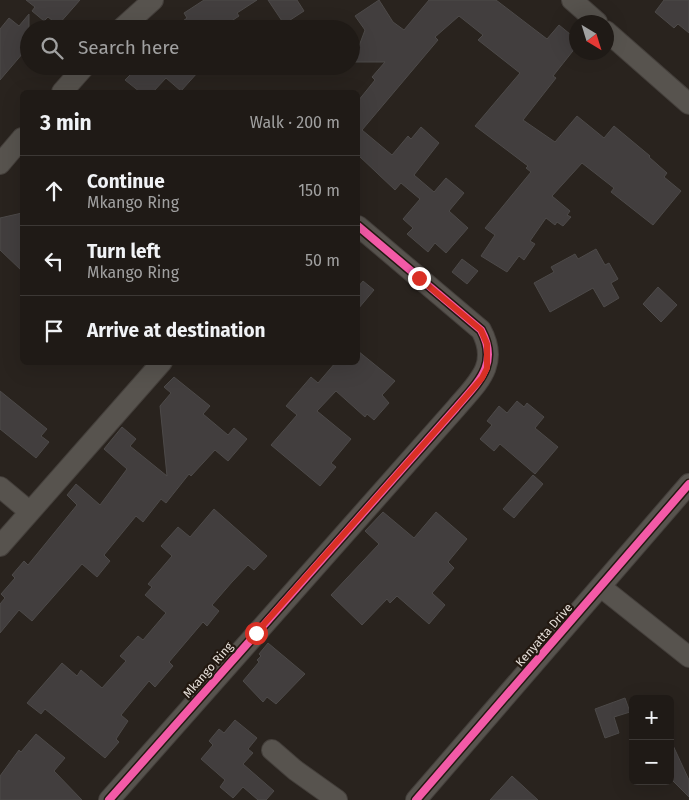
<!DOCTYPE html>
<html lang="en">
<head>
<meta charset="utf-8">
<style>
	:root { --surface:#1f1a16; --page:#27231f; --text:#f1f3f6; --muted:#a1a1a1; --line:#3c3835 }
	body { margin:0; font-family:"Fira Sans",sans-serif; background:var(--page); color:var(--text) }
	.controls { position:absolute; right:15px; bottom:15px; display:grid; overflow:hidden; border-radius:8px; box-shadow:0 5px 20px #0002 }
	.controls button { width:45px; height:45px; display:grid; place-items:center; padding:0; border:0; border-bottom:1px solid var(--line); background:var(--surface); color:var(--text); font:25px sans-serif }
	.compass { position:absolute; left:569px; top:15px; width:45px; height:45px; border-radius:50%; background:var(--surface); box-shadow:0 5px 20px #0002; rotate:142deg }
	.stop { position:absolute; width:15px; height:15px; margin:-11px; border:4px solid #d93025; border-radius:50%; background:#fff }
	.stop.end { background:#d93025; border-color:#fff; box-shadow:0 1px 5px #0008 }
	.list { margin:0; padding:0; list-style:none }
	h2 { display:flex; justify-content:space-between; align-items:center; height:65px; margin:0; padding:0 20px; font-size:21px }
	h2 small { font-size:16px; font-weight:400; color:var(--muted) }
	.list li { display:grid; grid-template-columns:32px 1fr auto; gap:15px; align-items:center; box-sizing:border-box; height:70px; padding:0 20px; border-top:1px solid var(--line) }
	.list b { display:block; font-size:19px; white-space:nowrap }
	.list p { margin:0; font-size:16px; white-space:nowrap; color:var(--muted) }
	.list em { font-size:16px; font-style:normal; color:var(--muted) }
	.icon { flex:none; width:28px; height:28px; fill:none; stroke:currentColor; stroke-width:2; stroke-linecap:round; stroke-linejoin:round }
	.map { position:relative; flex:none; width:689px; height:800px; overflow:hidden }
	.search { position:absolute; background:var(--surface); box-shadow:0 5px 20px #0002; left:20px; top:20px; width:340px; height:55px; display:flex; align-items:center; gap:12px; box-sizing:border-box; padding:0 18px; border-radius:28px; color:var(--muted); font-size:19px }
	.panel { position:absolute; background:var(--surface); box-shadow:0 5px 20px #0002; left:20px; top:90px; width:340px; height:275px; border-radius:8px }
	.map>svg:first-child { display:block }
	.building { fill:#423e3e; stroke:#4d4a49 }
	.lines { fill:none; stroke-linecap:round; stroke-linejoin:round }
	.minor-casing { stroke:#443f3b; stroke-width:22 }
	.minor { stroke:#57534e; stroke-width:20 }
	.cycleway-casing { stroke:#231911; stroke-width:11 }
	.cycleway { stroke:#f35aa7; stroke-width:8 }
	.route { stroke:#d93025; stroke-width:6 }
	.labels { text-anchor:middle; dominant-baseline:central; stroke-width:4.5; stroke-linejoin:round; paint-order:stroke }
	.street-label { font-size:12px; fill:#e6dfd9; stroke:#231911 }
</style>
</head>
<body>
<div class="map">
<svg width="689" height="800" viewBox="0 0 689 800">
	<rect width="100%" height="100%" fill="#29231e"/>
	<path class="building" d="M26,0H80L58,25L48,17L44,21L32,11L35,7Z
		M204,0H257L237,13L239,16L227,24L230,29H172L187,18L184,13Z
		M268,0H297L304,11L284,24Z
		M379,0L393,22L404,30L429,0H496L547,39L559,25L576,39V47L553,76L556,78L523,120L555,142L577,116L604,138L614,126L650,156L649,157L667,173L664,177L681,191L653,225L611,192L614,188L582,163L552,196L570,211L567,215L571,217L563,226L557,222L555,225L546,218L530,241L535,244L524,260L519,256L507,272L481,256L495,235L485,228L531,172L526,168L528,166L475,126L520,73L478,40L483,35L459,16L435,37L438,40L362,130L392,155L408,136L411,139L421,127L439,143L414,175L434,192L446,178L464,193L449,211L468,228L446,253L435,243L428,252L407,234L413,228L403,219L420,199L401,183L395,190L358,155V101L375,80L372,77L385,62H351V45L359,46L365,30L355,16Z
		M664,0H689V33L678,24L674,28L655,12Z
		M29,14V46L0,80V29L9,18L19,26Z
		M121,66H191L198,72L181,91L166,78L153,92H140L125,80L131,74Z
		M22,213V271L0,250V218Z
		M596,249L605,265L609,263L618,279L611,283L619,298L604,307L593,288L550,312L534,283L554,272L551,267L575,254L578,259Z
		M462,259L478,271L467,284L452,272Z
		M363,281L374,290L358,309V287Z
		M658,287L677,305L661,322L643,304Z
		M358,351L395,381L382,395L389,403L374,420L367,414L365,417L336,391L317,411L351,439L331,463L336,467L320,486L271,445L297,415L286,406L311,377L318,383L336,362H358Z
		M174,377L210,406L203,414L228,435L234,428L247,439L228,461L215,450L191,476L189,474L166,503L161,499L143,522L136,516L104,555L110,561L97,577L82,564L32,621L19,610L0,633V604L5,598L1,594L15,578L12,575L24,561L28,565L77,505L67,495L76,484L100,505L127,469L104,449L122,427L136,439L130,446L167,476L160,406L171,393L164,387Z
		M0,391L47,429L41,436L49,442L36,458L0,429Z
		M517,401L524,407L527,403L544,417L535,428L558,447L535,474L500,444L494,451L480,439L492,425L487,421L499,406L507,413Z
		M533,475L543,484L514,518L503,509Z
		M214,509L267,556L254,570L248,565L232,582L212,605L219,611L207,626L203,622L169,662L173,666L155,687L149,681L121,715L128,721L116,739L119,742L105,758L45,709L41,714L27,703L62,663L77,676L81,670L102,688L126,661L120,656L138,636L143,640L166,613L145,595L152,587L148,584L172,556L161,546L178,527L190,537Z
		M383,512L414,538L436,512L467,539L448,562L454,568L432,593L445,605L429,624L397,596L390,603L387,599L362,625L331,595L379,544L365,531Z
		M268,643L305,674L276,704L267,697L263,702L243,681L259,662L257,660L261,656L259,654Z
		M625,698L630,712L614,717L619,733L605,738L595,709Z
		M235,720L257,738L248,749L253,753L243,764L274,791L266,800H258L243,787L233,798L220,787L225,780L201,759L213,745L209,741L219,729L224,733Z
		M36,734L65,758L54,771L82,800H0V776L19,750L21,752Z
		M670,739L689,780V797L670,778Z
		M512,776L538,800H490Z"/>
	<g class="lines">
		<defs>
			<path id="minor" d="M572,0L597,22
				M121,29L153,0
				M606,31L689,104
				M62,92L85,66
				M0,164L22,138
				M0,487L30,512
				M0,546L162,362
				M601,587L689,657
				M272,750L295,770L337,800
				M109,800L456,408C477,383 500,365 481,330L358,226
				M416,800L689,484"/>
		</defs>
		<use href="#minor" class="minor-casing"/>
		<use href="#minor" class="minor"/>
		<defs>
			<path id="cycleway" d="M109,800L456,408C477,383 500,365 481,330L358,226
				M416,800L689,484"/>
		</defs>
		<use href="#cycleway" class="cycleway-casing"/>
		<use href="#cycleway" class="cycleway"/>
	</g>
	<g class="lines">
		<path class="route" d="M256,633L456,408L482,378L487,368V344L481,330L419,278"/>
	</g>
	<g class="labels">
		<g class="street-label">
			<text transform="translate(544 635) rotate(-49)">Kenyatta Drive</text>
			<text transform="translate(208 670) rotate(-49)">Mkango Ring</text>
		</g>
	</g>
</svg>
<div class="controls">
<button>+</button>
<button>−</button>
</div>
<svg class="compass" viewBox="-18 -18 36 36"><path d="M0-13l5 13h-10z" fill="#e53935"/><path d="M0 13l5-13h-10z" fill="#a1a1a1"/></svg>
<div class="stop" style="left:256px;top:633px"></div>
<div class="stop end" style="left:419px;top:278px"></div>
<div class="search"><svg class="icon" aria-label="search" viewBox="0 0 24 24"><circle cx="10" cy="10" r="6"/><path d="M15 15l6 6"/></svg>Search here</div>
<section class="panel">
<h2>3 min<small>Walk · 200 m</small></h2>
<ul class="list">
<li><svg class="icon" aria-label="ahead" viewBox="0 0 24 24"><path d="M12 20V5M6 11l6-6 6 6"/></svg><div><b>Continue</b><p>Mkango Ring</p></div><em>150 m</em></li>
<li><svg class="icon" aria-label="left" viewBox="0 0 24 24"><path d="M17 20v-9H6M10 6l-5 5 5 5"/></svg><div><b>Turn left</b><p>Mkango Ring</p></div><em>50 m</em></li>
<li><svg class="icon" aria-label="arrive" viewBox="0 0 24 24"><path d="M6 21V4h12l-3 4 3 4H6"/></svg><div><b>Arrive at destination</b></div></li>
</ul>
</section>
</div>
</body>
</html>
